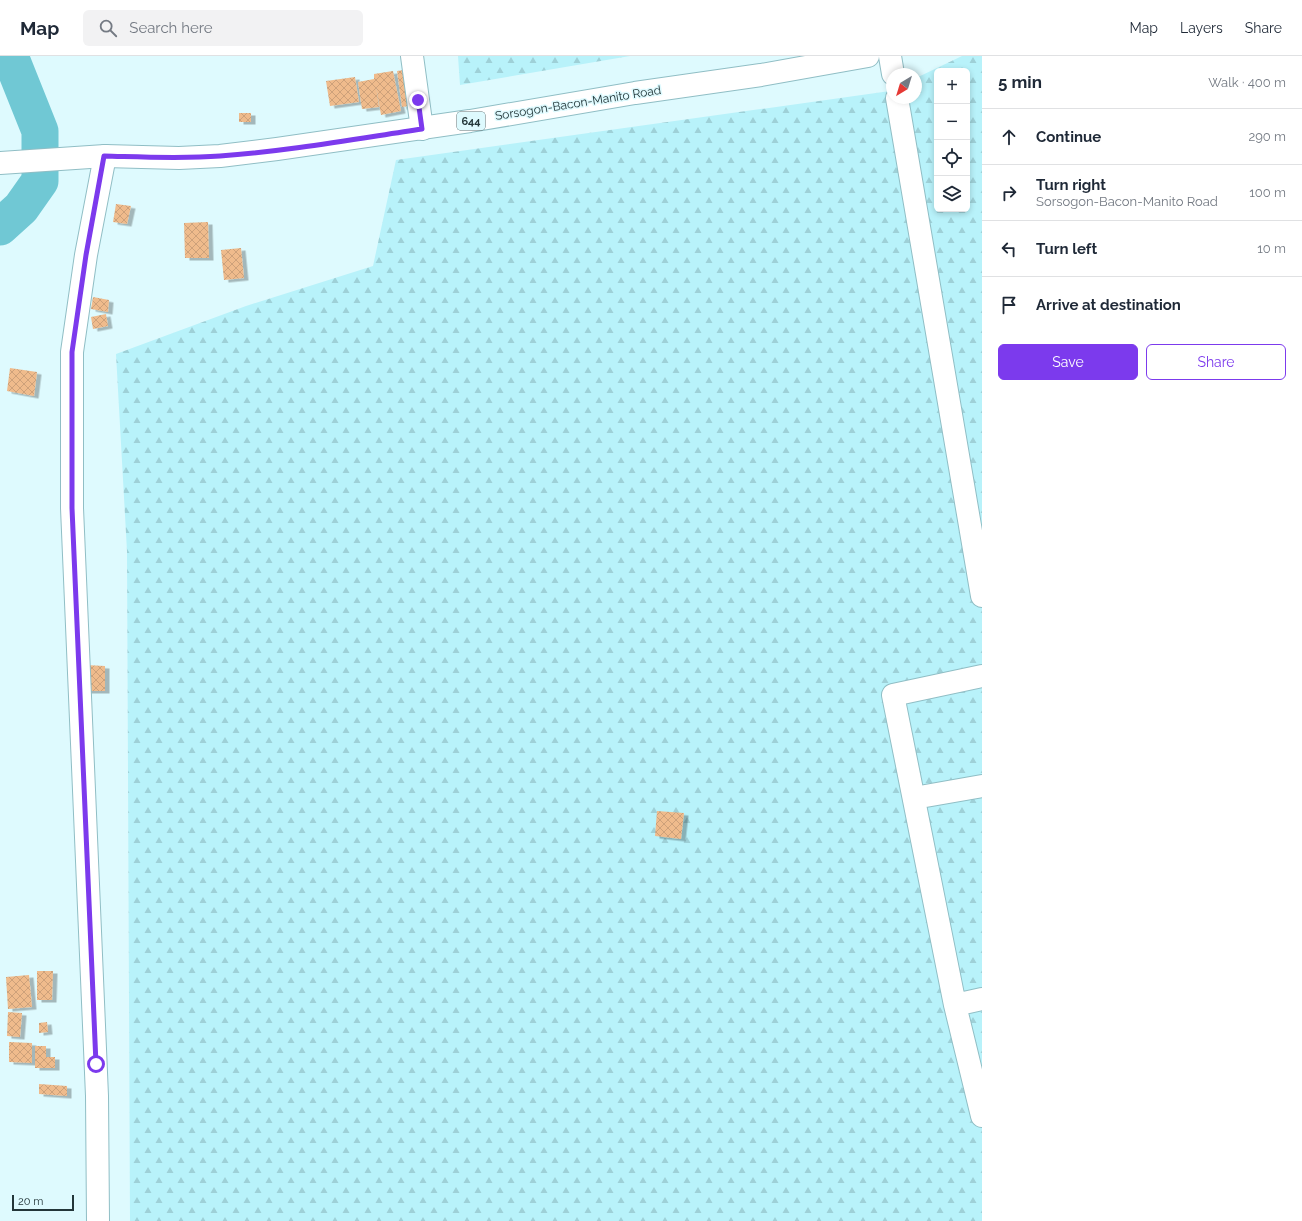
<!DOCTYPE html>
<html lang="en">
<head>
<meta charset="utf-8">
<style>
	:root { --surface:#fff; --page:#f2f2f3; --text:#1f2937; --muted:#747a83; --line:#e0e1e3; --accent:#7c3aed }
	body { margin:0; font-family:Raleway,sans-serif; background:var(--page); color:var(--text) }
	.controls { position:absolute; right:12px; top:12px; display:grid; overflow:hidden; border-radius:6px; box-shadow:0 2px 6px #0003 }
	.controls button { width:36px; height:36px; display:grid; place-items:center; padding:0; border:0; border-bottom:1px solid var(--line); background:var(--surface); color:var(--text); font:20px sans-serif }
	.compass { position:absolute; left:886px; top:12px; width:36px; height:36px; border-radius:50%; background:var(--surface); box-shadow:0 2px 6px #0003; rotate:218deg }
	.scale { position:absolute; left:12px; bottom:10px; width:62px; box-sizing:border-box; padding-left:4px; border:2px solid #233639; border-top:0; font-size:11px; line-height:14px; white-space:nowrap; color:#233639; -webkit-text-stroke:3px #defafe; paint-order:stroke }
	.stop { position:absolute; width:12px; height:12px; margin:-9px; border:3px solid #7c3aed; border-radius:50%; background:#fff }
	.stop.end { background:#7c3aed; border-color:#fff; box-shadow:0 1px 4px #0008 }
	.list { margin:0; padding:0; list-style:none }
	h2 { display:flex; justify-content:space-between; align-items:center; height:52px; margin:0; padding:0 16px; font-size:17px }
	h2 small { font-size:13px; font-weight:400; color:var(--muted) }
	.list li { display:grid; grid-template-columns:26px 1fr auto; gap:12px; align-items:center; box-sizing:border-box; height:56px; padding:0 16px; border-top:1px solid var(--line) }
	.list b { display:block; font-size:15px; white-space:nowrap }
	.list p { margin:0; font-size:13px; white-space:nowrap; color:var(--muted) }
	.list em { font-size:13px; font-style:normal; color:var(--muted) }
	.actions { display:flex; gap:8px; padding:12px 16px }
	.actions a { flex:1; padding:9px 0; border:1px solid var(--accent); border-radius:6px; text-align:center; font-size:14px; color:var(--accent) }
	.actions .main { background:var(--accent); color:#fff }
	.icon { flex:none; width:22px; height:22px; fill:none; stroke:currentColor; stroke-width:2; stroke-linecap:round; stroke-linejoin:round }
	.map { position:relative; flex:none; width:982px; height:1165px; overflow:hidden }
	header { display:flex; align-items:center; gap:24px; box-sizing:border-box; height:56px; padding:0 20px; background:var(--surface); border-bottom:1px solid var(--line) }
	header strong { font-size:19px }
	nav { display:flex; gap:22px; margin-inline-start:auto; font-size:14px }
	.search { width:280px; height:36px; background:var(--page); display:flex; align-items:center; gap:10px; box-sizing:border-box; padding:0 14px; border-radius:6px; color:var(--muted); font-size:15px }
	main { display:flex }
	aside { flex:1; background:var(--surface) }
	.map>svg:first-child { display:block }
	.forest { fill:url(#forest-firs); fill-rule:evenodd }
	.lines { fill:none; stroke-linecap:round; stroke-linejoin:round }
	.river { stroke:#70c8d4; stroke-width:37 }
	.building { fill:url(#building-cross-hatch); filter:url(#shadow) }
	.minor-casing { stroke:#90bec5; stroke-width:24 }
	.major-casing { stroke:#90bec5; stroke-width:24 }
	.minor { stroke:#fff; stroke-width:22 }
	.major { stroke:#fff; stroke-width:22 }
	.route { stroke:#7c3aed; stroke-width:5 }
	.labels { text-anchor:middle; dominant-baseline:central; stroke-width:3; stroke-linejoin:round; paint-order:stroke }
	.shield { fill:#defafe; stroke:#5b7174; stroke-width:1 }
	.shield-label { font-size:11px; font-weight:bold; fill:#233639 }
	.street-label { font-size:12px; fill:#233639; stroke:#defafe }
</style>
</head>
<body>
<header>
<strong>Map</strong>
<div class="search"><svg class="icon" aria-label="search" viewBox="0 0 24 24"><circle cx="10" cy="10" r="6"/><path d="M15 15l6 6"/></svg>Search here</div>
<nav><a>Map</a><a>Layers</a><a>Share</a></nav>
</header>
<main>
<div class="map">
<svg width="982" height="1165" viewBox="0 0 982 1165">
	<defs>
		<pattern id="forest-firs" width="22" height="20" patternUnits="userSpaceOnUse"><rect width="22" height="20" fill="#b8f2fa"/><path d="M5 1l3.5 6h-7zM16 11l3.5 6h-7z" fill="#9ed0d7"/></pattern>
		<pattern id="building-cross-hatch" width="8" height="8" patternUnits="userSpaceOnUse"><rect width="8" height="8" fill="#efbb8c"/><path d="M0 0l8 8M0 8l8-8" fill="none" stroke="#cda17a"/></pattern>
		<filter id="shadow"><feDropShadow dx="4.5" dy="2.5" stdDeviation="0" flood-color="#0004"/></filter>
	</defs>
	<rect width="100%" height="100%" fill="#defafe"/>
	<path class="forest" d="M458,0H630L460,29Z
		M962,0H982V1165H130L127,495L116,298L246,250L373,210L396,104L890,35L892,42H916V22ZM937,15H967V153H937Z"/>
	<g class="lines">
		<path class="river" d="M0,171L21,152L40,125V75L10,0"/>
	</g>
	<path class="building" d="M410,13L416,49L402,51L397,15Z
		M393,15L401,55L381,59L376,30L379,51L362,53L358,26L374,23V18Z
		M355,21L359,46L330,50L326,25Z
		M239,57H251V66H239Z
		M116,148L131,150L127,168L113,166Z
		M208,166L209,202H185L184,167Z
		M241,192L244,222L224,224L221,194Z
		M93,241L109,244L108,256L91,253Z
		M106,258L108,270L93,273L91,261Z
		M10,312L37,316L34,340L7,335Z
		M86,609L105,610V635H86Z
		M657,755L684,757L681,783L655,780Z
		M37,915H53L52,944H37Z
		M29,919L32,951L8,953L6,921Z
		M8,956L22,957L20,981L7,980Z
		M47,966L48,976L39,977V967Z
		M9,986L32,987V1007L9,1006Z
		M35,990H46V1001H55V1012H35Z
		M39,1028L67,1030V1040L39,1038Z"/>
	<g class="lines">
		<defs>
			<path id="minor" d="M412,0L422,73
				M890,0L893,18
				M897,42L982,540
				M982,620L893,639L955,949L982,1060
				M914,742L982,730
				M955,949L982,943
				M98,1165L97,1040L72,452V296L86,199L105,100"/>
			<path id="major" d="M0,107L105,100L179,102L220,100L277,93L470,65L635,37L761,19L868,0"/>
		</defs>
		<use href="#minor" class="minor-casing"/>
		<use href="#major" class="major-casing"/>
		<use href="#minor" class="minor"/>
		<use href="#major" class="major"/>
	</g>
	<g class="lines">
		<path class="route" d="M96,1008L72,452V296L86,199L104,100C143,101 182,103 220,100C288,95 355,83 422,73L418,44"/>
	</g>
	<g class="labels">
		<rect class="shield" x="457" y="56" width="28" height="18" rx="3"/>
		<g class="shield-label">
			<text x="471" y="65">644</text>
		</g>
		<g class="street-label">
			<text transform="translate(578 47) rotate(-9)">Sorsogon-Bacon-Manito Road</text>
		</g>
	</g>
</svg>
<div class="controls">
<button>+</button>
<button>−</button>
<button><svg class="icon" aria-label="locate" viewBox="0 0 24 24"><circle cx="12" cy="12" r="6"/><path d="M12 2v4M12 18v4M2 12h4M18 12h4"/></svg></button>
<button><svg class="icon" aria-label="layers" viewBox="0 0 24 24"><path d="M12 4l9 5-9 5-9-5zM3 14l9 5 9-5"/></svg></button>
</div>
<svg class="compass" viewBox="-18 -18 36 36"><path d="M0-13l5 13h-10z" fill="#e53935"/><path d="M0 13l5-13h-10z" fill="#747a83"/></svg>
<div class="scale">20 m</div>
<div class="stop" style="left:96px;top:1008px"></div>
<div class="stop end" style="left:418px;top:44px"></div>
</div>
<aside>
<h2>5 min<small>Walk · 400 m</small></h2>
<ul class="list">
<li><svg class="icon" aria-label="ahead" viewBox="0 0 24 24"><path d="M12 20V5M6 11l6-6 6 6"/></svg><div><b>Continue</b></div><em>290 m</em></li>
<li><svg class="icon" aria-label="right" viewBox="0 0 24 24"><path d="M7 20v-9h11M14 6l5 5-5 5"/></svg><div><b>Turn right</b><p>Sorsogon-Bacon-Manito Road</p></div><em>100 m</em></li>
<li><svg class="icon" aria-label="left" viewBox="0 0 24 24"><path d="M17 20v-9H6M10 6l-5 5 5 5"/></svg><div><b>Turn left</b></div><em>10 m</em></li>
<li><svg class="icon" aria-label="arrive" viewBox="0 0 24 24"><path d="M6 21V4h12l-3 4 3 4H6"/></svg><div><b>Arrive at destination</b></div></li>
</ul>
<div class="actions"><a class="main">Save</a><a>Share</a></div>
</aside>
</main>
</body>
</html>
